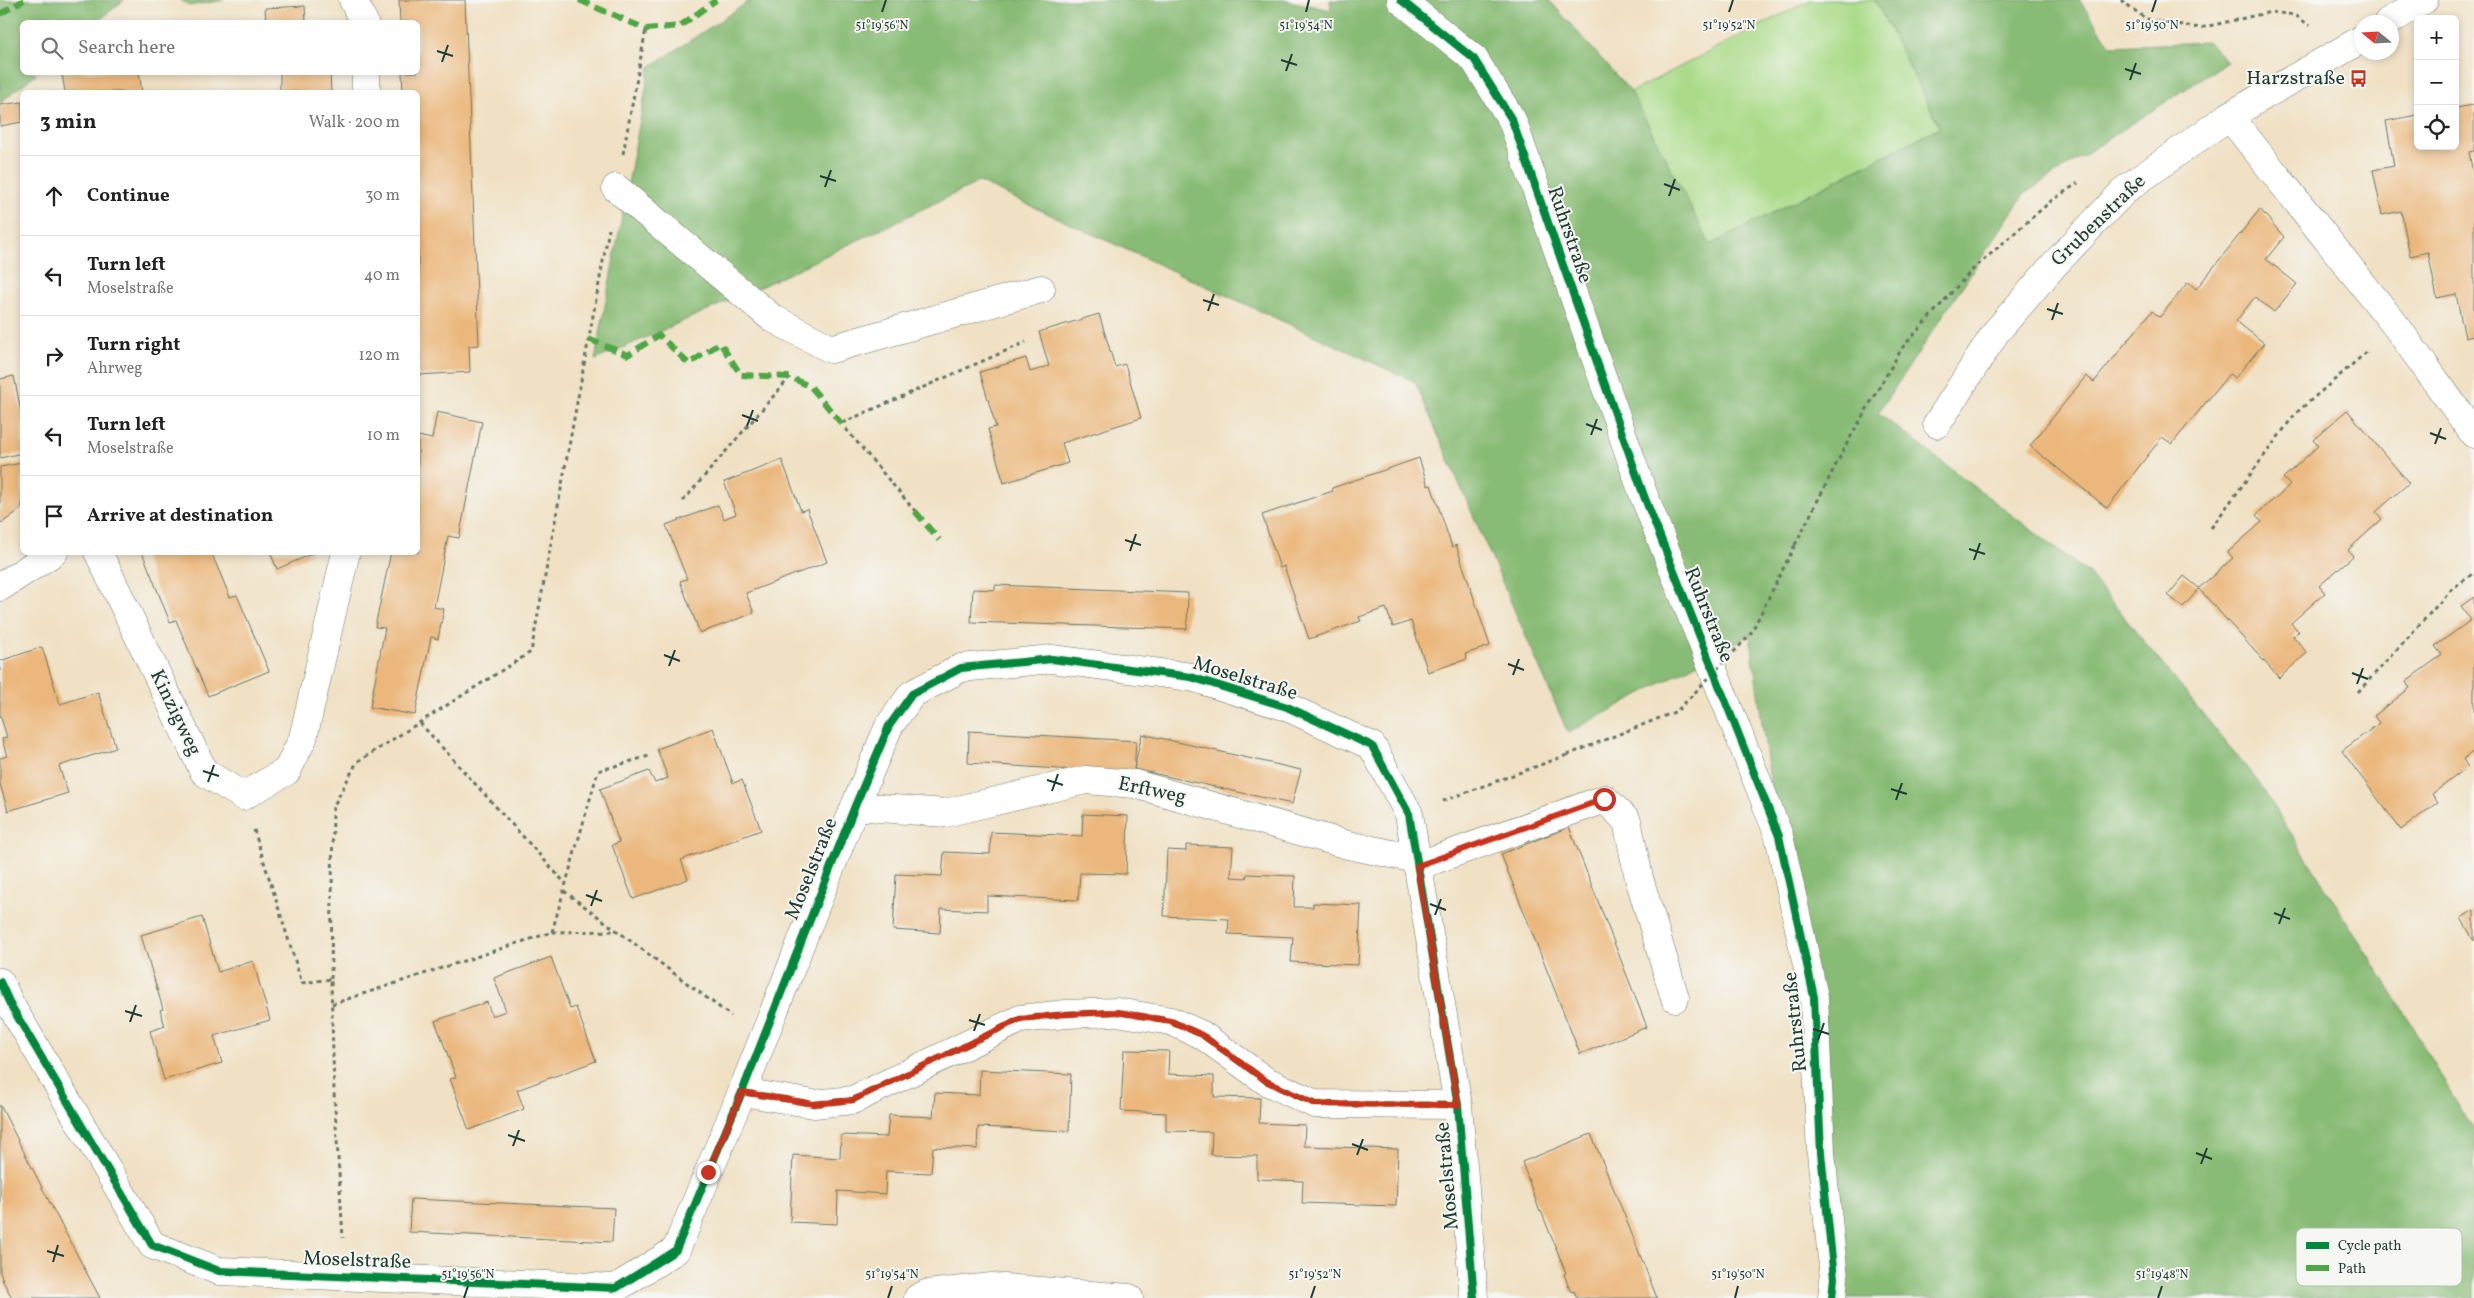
<!DOCTYPE html>
<html lang="en">
<head>
<meta charset="utf-8">
<style>
	:root { --surface:#fff; --page:#f2f2f2; --text:#222; --muted:#767676; --line:#e0e0e0 }
	body { margin:0; font-family:Vollkorn,serif; background:var(--page); color:var(--text) }
	.controls { position:absolute; right:15px; top:15px; display:grid; overflow:hidden; border-radius:8px; box-shadow:0 2px 8px #0003 }
	.controls button { width:45px; height:45px; display:grid; place-items:center; padding:0; border:0; border-bottom:1px solid var(--line); background:var(--surface); color:var(--text); font:25px sans-serif }
	.compass { position:absolute; left:2354px; top:15px; width:45px; height:45px; border-radius:50%; background:var(--surface); box-shadow:0 2px 8px #0003; rotate:288deg }
	.stop { position:absolute; width:15px; height:15px; margin:-11px; border:4px solid #c8321e; border-radius:50%; background:#fff }
	.stop.end { background:#c8321e; border-color:#fff; box-shadow:0 1px 5px #0008 }
	.list { margin:0; padding:0; list-style:none }
	h2 { display:flex; justify-content:space-between; align-items:center; height:65px; margin:0; padding:0 20px; font-size:21px }
	h2 small { font-size:16px; font-weight:400; color:var(--muted) }
	.list li { display:grid; grid-template-columns:32px 1fr auto; gap:15px; align-items:center; box-sizing:border-box; height:80px; padding:0 20px; border-top:1px solid var(--line) }
	.list b { display:block; font-size:19px; white-space:nowrap }
	.list p { margin:0; font-size:16px; white-space:nowrap; color:var(--muted) }
	.list em { font-size:16px; font-style:normal; color:var(--muted) }
	.icon { flex:none; width:28px; height:28px; fill:none; stroke:currentColor; stroke-width:2; stroke-linecap:round; stroke-linejoin:round }
	.map { position:relative; flex:none; width:2474px; height:1298px; overflow:hidden }
	.search { position:absolute; background:var(--surface); box-shadow:0 2px 8px #0003; left:20px; top:20px; width:400px; height:55px; display:flex; align-items:center; gap:12px; box-sizing:border-box; padding:0 18px; border-radius:8px; color:var(--muted); font-size:19px }
	.panel { position:absolute; background:var(--surface); box-shadow:0 2px 8px #0003; left:20px; top:90px; width:400px; height:465px; border-radius:8px }
	.map>svg:first-child { display:block }
	.green { fill:#abdb89; stroke:#658c5e }
	.forest { fill:#88bb75; stroke:#547c54 }
	.building { fill:#ebb77b }
	.lines { fill:none; stroke-linecap:round; stroke-linejoin:round }
	.minor-casing { stroke:#687666; stroke-width:29 }
	.major-casing { stroke:#687666; stroke-width:29 }
	.path { stroke:#687666; stroke-width:3; stroke-dasharray:4 4; stroke-linecap:butt }
	.minor { stroke:#fff; stroke-width:28 }
	.major { stroke:#fff; stroke-width:28 }
	.path-bridge { stroke:#687666; stroke-width:3; stroke-dasharray:4 4; stroke-linecap:butt }
	.quiet { stroke:#4fa644; stroke-width:6; stroke-dasharray:12 6; stroke-linecap:butt }
	.cycleway-casing { stroke:#f6f6f2; stroke-width:11 }
	.cycleway { stroke:#00873e; stroke-width:8 }
	.route { stroke:#c8321e; stroke-width:6 }
	.ticks { fill:none; stroke:#1f3d34; stroke-width:2 }
	.labels { text-anchor:middle; dominant-baseline:central; stroke-width:4; stroke-linejoin:round; paint-order:stroke }
	.poi-label { font-size:20px; fill:#1f3d34; stroke:#f6f6f2; text-anchor:end }
	.street-label { font-size:20px; fill:#1f3d34; stroke:#f6f6f2 }
	.key { fill:#f6f6f2; stroke:#b6beb9; stroke-width:1 }
	.key-label { font-size:14px; fill:#1f3d34 }
	.ticks-label { font-size:12px; text-anchor:middle; fill:#1f3d34; stroke:#f6f6f2; stroke-width:4; stroke-linejoin:round; paint-order:stroke }
</style>
</head>
<body>
<div class="map">
<svg width="2474" height="1298" viewBox="0 0 2474 1298">
	<rect width="100%" height="100%" fill="#f6f6f2"/>
	<filter id="ink" filterUnits="userSpaceOnUse"><feTurbulence type="fractalNoise" baseFrequency=".02" numOctaves="2"/><feDisplacementMap in="SourceGraphic" scale="10" xChannelSelector="R" yChannelSelector="G"/><feConvolveMatrix kernelMatrix="1 2 1 2 8 2 1 2 1" color-interpolation-filters="sRGB"/></filter>
	<filter id="wash" filterUnits="userSpaceOnUse"><feTurbulence type="fractalNoise" baseFrequency=".0096" numOctaves="4" result="noise"/><feDisplacementMap in="SourceGraphic" scale="20" xChannelSelector="R" yChannelSelector="G"/><feGaussianBlur stdDeviation="1.12" result="paint"/><feColorMatrix in="noise" values="0 0 0 0 0 0 0 0 0 0 0 0 0 0 0 0 0 1.4 0 .05"/><feComposite in="paint" operator="in"/></filter>
	<g filter="url(#wash)">
		<rect width="100%" height="100%" fill="#f0e1c4"/>
		<path class="green" d="M1810,0H1875L1940,127L1710,245L1631,92Z"/>
		<path class="forest" d="M0,0H124L97,22H22V72L37,73L0,103Z
			M181,0H224L189,6Z
			M751,0H1284L1331,10L1330,0H1549L1631,92L1710,245L1940,127L1875,0H2079L2111,46L2209,42L2227,62L2024,194L1878,413L2088,573L2259,783L2396,999L2474,1132V1298H1832L1821,1153L1750,635L1568,733L1415,382L979,182L758,288L595,360L650,67Z"/>
		<g id="blocks">
			<path class="building" d="M399,0H465L479,345L469,346L470,372L418,375V92H403L402,72H418V22H400Z
				M305,6L306,22H266L265,8Z
				M64,72H139L142,92H65L62,74Z
				M280,72H330L331,92H280Z
				M22,102V122L0,126V105Z
				M2474,105V151L2469,152L2474,179V336L2465,338L2456,294L2437,298L2428,252L2410,256L2401,211L2382,215L2373,170L2394,166L2386,121L2418,115V146H2455V108Z
				M2260,209L2284,237L2266,259L2297,284L2274,312L2255,297L2236,321L2264,343L2235,378L2229,374L2172,444L2162,437L2107,508L2030,446L2086,376L2094,382L2152,311L2160,317L2188,282L2196,289Z
				M1099,314L1115,367L1125,364L1141,418L1062,443L1068,463L1004,483L988,429L996,427L980,372L1026,358L1030,372L1049,366L1039,332Z
				M14,376L22,417V453L0,458V379Z
				M2347,410L2409,483L2376,512L2382,519L2348,550L2353,556L2319,586L2325,593L2291,623L2298,631L2293,636L2307,653L2279,678L2199,589L2183,607L2168,595L2184,576L2199,588L2233,558L2228,552L2262,522L2256,515L2290,485L2283,478L2318,446L2313,440Z
				M437,412L482,422L459,538L448,536L434,607L444,609L438,639L431,637L415,715L370,707L385,628L375,627L391,552H418V436L432,439Z
				M1419,458L1428,486L1431,485L1452,547L1456,545L1490,646L1465,654L1467,659L1428,672L1411,621L1393,627L1386,608L1359,617L1361,621L1309,639L1284,566L1280,568L1262,515L1333,491L1332,488Z
				M782,460L801,511L807,509L827,562L746,593L754,613L700,633L680,581L687,579L666,525L718,505L724,519L736,514L724,482Z
				M22,463V508L2,523L0,520V467Z
				M142,552H211L230,597L237,595L269,671L208,696L176,620L170,622Z
				M270,552H311L312,554L277,569Z
				M995,585L1188,593L1187,629L971,622L973,589L995,590Z
				M2474,597V751L2463,759L2468,767L2432,794L2438,802L2401,830L2342,751L2379,723L2374,716L2410,688L2406,681L2442,655L2435,646L2471,620L2461,606Z
				M42,647L60,704L98,692L116,748L59,766L68,793L8,811L0,784V758L7,756L2,739L7,737L0,715V661Z
				M713,728L733,783L742,780L761,830L681,860L688,879L633,899L612,845L619,842L600,789L649,771L655,783L668,778L657,749Z
				M969,731L1136,741L1134,774L968,763Z
				M1142,734L1301,770L1292,804L1134,769Z
				M1083,814L1128,816L1126,874L1080,873L1078,900L987,896V911L941,909L940,933L893,930L896,874L942,876L944,852L990,854L991,832L1082,836Z
				M1569,827L1647,1027L1580,1054L1501,854Z
				M1186,845L1233,847L1231,877L1246,878L1247,874L1295,876L1294,907H1313V903L1361,905L1358,965L1291,962L1293,937L1228,934L1229,919L1164,916L1167,850L1186,851Z
				M2474,910V941L2461,918Z
				M202,917L218,972L253,961L270,1020L214,1036L222,1063L164,1080L150,1031L165,1026L160,1010L163,1009L141,935Z
				M551,957L570,1009L576,1007L596,1061L517,1090L524,1109L469,1130L450,1079L456,1077L435,1021L487,1002L492,1016L506,1011L494,978Z
				M1124,1050L1169,1051L1168,1074L1214,1076V1097L1260,1098L1259,1123L1305,1125L1304,1146L1398,1149L1396,1206L1302,1203L1303,1181L1257,1179V1156L1211,1155L1212,1132L1166,1131V1113L1121,1111Z
				M980,1070L1071,1074L1069,1131L978,1127L977,1149L933,1147L931,1173L886,1171L885,1194L838,1191L837,1224L790,1222L793,1155L840,1158L841,1135L887,1137L889,1115L933,1117L935,1093L979,1095Z
				M0,1105L54,1211L100,1298H12L3,1281L0,1272Z
				M1591,1134L1624,1214L1657,1298H1577L1574,1291L1571,1292L1564,1274L1566,1273L1541,1211L1540,1212L1522,1162Z
				M411,1199L614,1208L612,1242L409,1232Z"/>
		</g>
	</g>
	<g filter="url(#ink)">
		<use href="#blocks" fill-opacity="0" stroke="#687666" stroke-width="1"/>
		<g class="lines">
			<defs>
				<path id="minor" d="M353,0L364,22
					M2388,22L2424,0
					M366,72V92
					M2229,116L2396,326L2474,434
					M616,188L772,318L831,349L1041,289
					M1937,424L1996,332L2052,267L2126,189L2229,116L2362,39
					M98,552L204,772L243,796L287,771L303,738L346,552
					M0,587L54,552
					M855,806L945,813L1085,780L1135,784L1348,845L1416,859
					M1417,866L1605,799L1627,821L1639,878L1675,998
					M0,982L10,1004L152,1245L219,1271L616,1288L676,1250L742,1092L855,806L889,726L912,694L961,668L1052,659L1191,677L1287,707L1372,746L1409,814L1458,1105L1474,1298
					M742,1092L814,1104L853,1100L1020,1019L1066,1014L1117,1012L1171,1021L1202,1035L1266,1081L1315,1104L1458,1105
					M918,1298L926,1294L992,1287L1129,1298"/>
				<path id="major" d="M1401,0L1474,59L1512,120L1644,496L1779,836L1814,997L1821,1153L1834,1278L1832,1298"/>
			</defs>
			<use href="#minor" class="minor-casing"/>
			<use href="#major" class="major-casing"/>
			<path class="path" d="M2121,0L2146,19L2200,28L2271,12L2295,15L2310,26
				M623,154L646,29
				M842,423L1026,342
				M846,429L915,511
				M683,501L790,377
				M2211,528L2295,414L2369,350
				M1795,545L1846,445L1902,348L1970,272L2051,201L2078,183
				M2358,692L2453,588L2474,573
				M420,723L565,883
				M1443,801L1567,755
				M254,830L302,983L331,979L334,1092L343,1238
				M564,891L731,1016
				M552,932L598,771L649,756
				M331,979L333,807L357,762L531,652L609,229
				M332,1004L552,932L617,931"/>
			<use href="#minor" class="minor"/>
			<use href="#major" class="major"/>
			<path class="path-bridge" d="M1567,755L1677,711L1750,635L1795,545"/>
			<path class="quiet" d="M579,0L646,29L680,26L716,0
				M0,14L24,0
				M588,339L628,355L659,335L689,364L720,343L741,375L790,377L811,387L846,429
				M915,511L939,540
				M742,1092L814,1104L853,1100L1020,1019L1066,1014L1117,1012L1171,1021L1202,1035L1266,1081L1315,1104L1458,1105"/>
			<defs>
				<path id="cycleway" d="M1401,0L1474,59L1512,120L1644,496L1779,836L1814,997L1821,1153L1834,1278L1832,1298
					M0,982L10,1004L152,1245L219,1271L616,1288L676,1250L742,1092L855,806L889,726L912,694L961,668L1052,659L1191,677L1287,707L1372,746L1409,814L1458,1105L1474,1298"/>
			</defs>
			<use href="#cycleway" class="cycleway-casing"/>
			<use href="#cycleway" class="cycleway"/>
		</g>
	</g>
	<g class="lines" filter="url(#ink)">
		<path class="route" d="M708,1172L742,1092L814,1104L853,1100L1020,1019L1066,1014L1117,1012L1171,1021L1202,1035L1266,1081L1315,1104L1458,1105L1417,866L1604,799"/>
	</g>
	<path class="ticks" d="M882,12L886,0M1306,12L1309,0M1729,12L1733,0M2152,12L2156,0M437,51L453,56M1281,60L1297,65M442,62L448,45M2125,69L2141,74M1286,71L1292,54M2130,80L2136,63M820,176L836,181M1664,184L1680,190M825,187L831,170M1669,196L1675,179M1203,300L1219,305M2047,309L2063,314M1208,311L1214,294M2052,320L2058,303M742,415L758,421M1586,424L1602,430M747,426L753,410M2430,433L2446,439M1591,435L1597,419M2435,444L2441,428M1125,540L1141,545M1969,549L1985,554M1130,551L1136,534M1974,560L1980,543M664,655L680,661M1508,664L1524,670M669,666L675,650M2352,673L2368,679M1513,675L1519,659M2357,684L2363,668M203,771L219,776M1047,780L1063,785M208,782L214,765M1891,789L1907,794M1052,791L1058,774M1896,800L1902,783M586,895L602,901M1430,904L1446,910M591,906L597,890M2274,913L2290,919M1435,915L1441,899M2279,924L2285,908M125,1011L142,1016M969,1020L985,1025M130,1022L136,1005M1813,1029L1829,1034M974,1031L980,1014M1818,1040L1824,1023M508,1135L525,1141M1352,1144L1368,1150M513,1146L519,1130M2196,1153L2212,1159M1357,1155L1363,1139M2201,1164L2207,1148M47,1251L64,1256M53,1262L58,1245M464,1298L468,1286M888,1298L892,1286M1311,1298L1315,1286M1735,1298L1738,1286M2158,1298L2162,1286"/>
	<defs>
		<symbol id="bus-bare" viewBox="-9 -9 18 18"><path d="M-5-6H5V4H4V6H2V4H-2V6H-4V4H-5ZM-3.5-4V0h7V-4ZM-3.5 1.2v1.5H-2V1.2ZM2 1.2v1.5H3.5V1.2Z" fill="#c8321e" stroke="#f6f6f2" stroke-width="2.5" paint-order="stroke"/></symbol>
	</defs>
	<g fill-rule="evenodd">
		<use href="#bus-bare" x="2346" y="66" width="25" height="25"/>
	</g>
	<g class="labels">
		<g class="poi-label">
			<text x="2345" y="79">Harzstraße</text>
		</g>
		<g class="street-label">
			<text transform="translate(2099 221) rotate(-44)">Grubenstraße</text>
			<text transform="translate(1569 235) rotate(71)">Ruhrstraße</text>
			<text transform="translate(1708 615) rotate(68)">Ruhrstraße</text>
			<text transform="translate(1245 679) rotate(17)">Moselstraße</text>
			<text transform="translate(175 713) rotate(64)">Kinzigweg</text>
			<text transform="translate(1152 791) rotate(12)">Erftweg</text>
			<text transform="translate(812 869) rotate(-68)">Moselstraße</text>
			<text transform="translate(1796 1022) rotate(-96)">Ruhrstraße</text>
			<text transform="translate(1448 1176) rotate(-95)">Moselstraße</text>
			<text transform="translate(357 1261) rotate(2)">Moselstraße</text>
		</g>
	</g>
	<rect x="2296" y="1228" width="166" height="58" rx="8" class="key"/>
	<rect x="2306" y="1242" width="23" height="7" fill="#00873e"/>
	<rect x="2306" y="1265" width="23" height="6" fill="#4fa644"/>
	<g class="key-label">
		<text x="2338" y="1250">Cycle path</text>
		<text x="2338" y="1273">Path</text>
	</g>
	<g class="ticks-label">
		<text x="882" y="29">51°19'56"N</text>
		<text x="1306" y="29">51°19'54"N</text>
		<text x="1729" y="29">51°19'52"N</text>
		<text x="2152" y="29">51°19'50"N</text>
		<text x="468" y="1278">51°19'56"N</text>
		<text x="892" y="1278">51°19'54"N</text>
		<text x="1315" y="1278">51°19'52"N</text>
		<text x="1738" y="1278">51°19'50"N</text>
		<text x="2162" y="1278">51°19'48"N</text>
	</g>
</svg>
<div class="controls">
<button>+</button>
<button>−</button>
<button><svg class="icon" aria-label="locate" viewBox="0 0 24 24"><circle cx="12" cy="12" r="6"/><path d="M12 2v4M12 18v4M2 12h4M18 12h4"/></svg></button>
</div>
<svg class="compass" viewBox="-18 -18 36 36"><path d="M0-13l5 13h-10z" fill="#e53935"/><path d="M0 13l5-13h-10z" fill="#767676"/></svg>
<div class="stop" style="left:1604px;top:799px"></div>
<div class="stop end" style="left:708px;top:1172px"></div>
<div class="search"><svg class="icon" aria-label="search" viewBox="0 0 24 24"><circle cx="10" cy="10" r="6"/><path d="M15 15l6 6"/></svg>Search here</div>
<section class="panel">
<h2>3 min<small>Walk · 200 m</small></h2>
<ul class="list">
<li><svg class="icon" aria-label="ahead" viewBox="0 0 24 24"><path d="M12 20V5M6 11l6-6 6 6"/></svg><div><b>Continue</b></div><em>30 m</em></li>
<li><svg class="icon" aria-label="left" viewBox="0 0 24 24"><path d="M17 20v-9H6M10 6l-5 5 5 5"/></svg><div><b>Turn left</b><p>Moselstraße</p></div><em>40 m</em></li>
<li><svg class="icon" aria-label="right" viewBox="0 0 24 24"><path d="M7 20v-9h11M14 6l5 5-5 5"/></svg><div><b>Turn right</b><p>Ahrweg</p></div><em>120 m</em></li>
<li><svg class="icon" aria-label="left" viewBox="0 0 24 24"><path d="M17 20v-9H6M10 6l-5 5 5 5"/></svg><div><b>Turn left</b><p>Moselstraße</p></div><em>10 m</em></li>
<li><svg class="icon" aria-label="arrive" viewBox="0 0 24 24"><path d="M6 21V4h12l-3 4 3 4H6"/></svg><div><b>Arrive at destination</b></div></li>
</ul>
</section>
</div>
</body>
</html>
